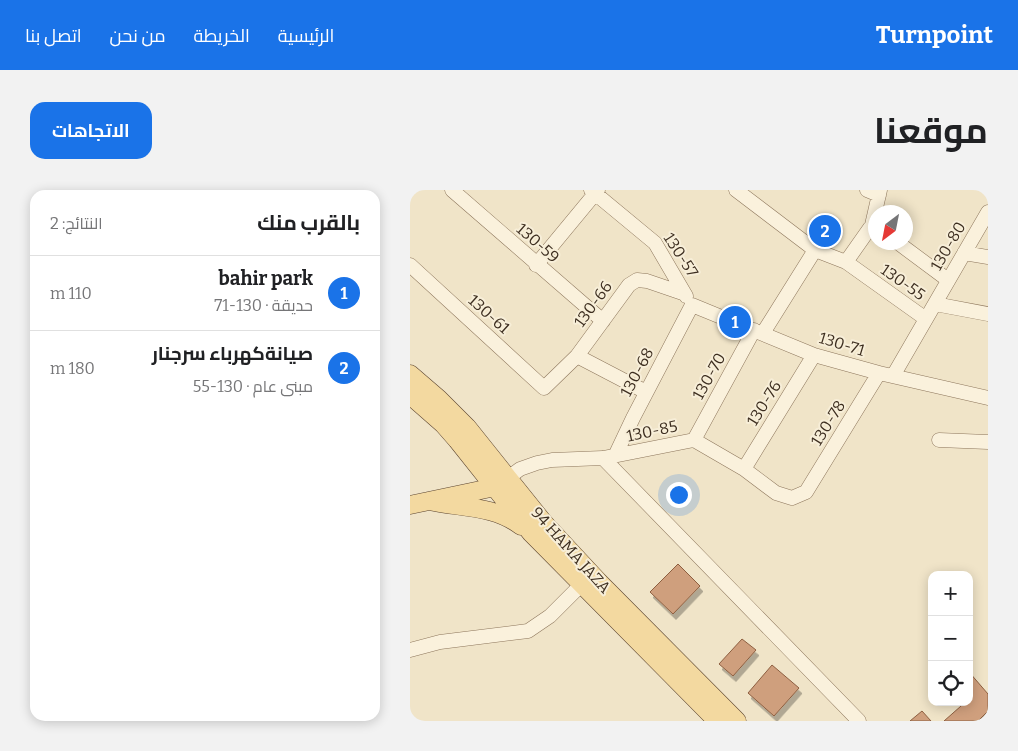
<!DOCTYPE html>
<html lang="ar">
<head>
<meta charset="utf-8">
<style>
	:root { --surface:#fff; --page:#f2f2f2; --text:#202124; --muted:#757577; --line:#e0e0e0; --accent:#1a73e8 }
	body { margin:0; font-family:Bitter,Cairo,serif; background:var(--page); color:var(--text); direction:rtl }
	.controls { position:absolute; right:15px; bottom:15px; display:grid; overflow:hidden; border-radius:10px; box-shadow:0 2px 12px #0003 }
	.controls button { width:45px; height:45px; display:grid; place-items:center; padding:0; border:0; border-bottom:1px solid var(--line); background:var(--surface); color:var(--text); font:25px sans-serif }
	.compass { position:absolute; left:458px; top:15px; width:45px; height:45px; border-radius:50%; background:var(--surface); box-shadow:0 2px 12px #0003; rotate:212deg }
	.you { position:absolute; left:268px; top:304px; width:18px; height:18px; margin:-12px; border:4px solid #fff; border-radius:50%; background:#1a73e8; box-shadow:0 0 0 8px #1a73e833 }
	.badge { display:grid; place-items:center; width:32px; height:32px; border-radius:50%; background:var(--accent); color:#fff; font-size:16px; font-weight:700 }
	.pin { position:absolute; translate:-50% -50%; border:2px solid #fff; box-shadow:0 1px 5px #0006 }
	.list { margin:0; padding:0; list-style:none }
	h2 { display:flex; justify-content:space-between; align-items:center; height:65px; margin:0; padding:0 20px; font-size:21px }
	h2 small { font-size:16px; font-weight:400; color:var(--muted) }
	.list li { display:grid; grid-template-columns:32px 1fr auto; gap:15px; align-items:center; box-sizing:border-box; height:75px; padding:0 20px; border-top:1px solid var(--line) }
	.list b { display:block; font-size:19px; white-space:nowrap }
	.list p { margin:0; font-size:16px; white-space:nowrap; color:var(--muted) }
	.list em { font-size:16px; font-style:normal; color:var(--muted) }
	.icon { flex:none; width:28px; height:28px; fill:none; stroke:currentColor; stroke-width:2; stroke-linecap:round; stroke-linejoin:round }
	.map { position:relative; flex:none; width:578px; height:531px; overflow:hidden; direction:ltr; border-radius:15px }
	header { display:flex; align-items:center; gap:30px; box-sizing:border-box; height:70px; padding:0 25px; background:var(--accent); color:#fff }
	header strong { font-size:24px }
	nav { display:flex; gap:28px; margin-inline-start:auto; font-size:18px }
	.intro { display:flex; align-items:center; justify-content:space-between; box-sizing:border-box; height:120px; padding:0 30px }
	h1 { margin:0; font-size:35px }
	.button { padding:12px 22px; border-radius:15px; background:var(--accent); color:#fff; font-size:18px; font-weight:700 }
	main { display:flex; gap:30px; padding:0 30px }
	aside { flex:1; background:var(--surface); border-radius:15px; box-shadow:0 2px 12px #0003 }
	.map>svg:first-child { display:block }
	.building { fill:#cf9f7d; stroke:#8d5f41; filter:url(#shadow) }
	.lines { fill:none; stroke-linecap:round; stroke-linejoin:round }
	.minor-casing { stroke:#8d765c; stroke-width:15 }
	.major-casing { stroke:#5b4430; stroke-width:19 }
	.minor { stroke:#faf1dc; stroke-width:14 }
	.major { stroke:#f3d9a0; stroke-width:18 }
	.labels { text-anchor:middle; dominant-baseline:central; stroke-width:4; stroke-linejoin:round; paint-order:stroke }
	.street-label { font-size:16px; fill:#3d2e20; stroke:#f7eed8 }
</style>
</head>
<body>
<header>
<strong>Turnpoint</strong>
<nav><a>الرئيسية</a><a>الخريطة</a><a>من نحن</a><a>اتصل بنا</a></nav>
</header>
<div class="intro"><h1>موقعنا</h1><a class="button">الاتجاهات</a></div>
<main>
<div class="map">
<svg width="578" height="531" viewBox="0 0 578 531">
	<defs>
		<filter id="shadow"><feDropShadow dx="3" dy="5.5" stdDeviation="0" flood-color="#0004"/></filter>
	</defs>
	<rect width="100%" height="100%" fill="#f0e4c8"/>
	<path class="building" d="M268,374L290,396L263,424L240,402Z
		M332,449L346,460L323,486L309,474Z
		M362,475L389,498L364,526L338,503Z
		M559,482L578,504V521L568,531H534L551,516L548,512H559Z
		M512,521L521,531H500Z"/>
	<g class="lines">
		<defs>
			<path id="minor" d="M42,0L193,131
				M181,0L245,53L276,106
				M326,0L405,60L436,72L516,129
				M457,0L469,5
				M487,52L538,90
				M554,63L578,67
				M436,72L462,35L470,0
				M0,75L134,198L167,166L219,95L227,90L237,91L275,104
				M126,75L188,0
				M525,114L578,124
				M282,115L404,165L469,183L578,208
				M353,143L405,60
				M167,166L236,202
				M483,186L578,22
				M284,250L344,140
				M529,250L578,252
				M205,266L223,228L282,115
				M193,268L449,531
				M334,279L404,165
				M90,294L110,279L127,273L142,270L193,268L284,250L334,279L366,303L382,308L396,302L469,183
				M0,460L30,452L118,441L140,426L171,395"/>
			<path id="major" d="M0,184L29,209L57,237L134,333L188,391L327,531
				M0,205L33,234L47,250L121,343L307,531
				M19,311C50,318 84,315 111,336
				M0,315L85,297"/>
		</defs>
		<use href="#minor" class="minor-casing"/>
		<use href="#major" class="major-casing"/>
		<use href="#minor" class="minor"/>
		<use href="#major" class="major"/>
	</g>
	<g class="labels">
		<g class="street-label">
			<text transform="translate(128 53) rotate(41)">130-59</text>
			<text transform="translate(538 56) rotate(-60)">130-80</text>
			<text transform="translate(271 65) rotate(57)">130-57</text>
			<text transform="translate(493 92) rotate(35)">130-55</text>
			<text transform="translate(183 114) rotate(-54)">130-66</text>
			<text transform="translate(79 124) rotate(42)">130-61</text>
			<text transform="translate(432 154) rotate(17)">130-71</text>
			<text transform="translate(227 182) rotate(-62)">130-68</text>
			<text transform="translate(299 186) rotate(-61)">130-70</text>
			<text transform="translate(354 213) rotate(-58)">130-76</text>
			<text transform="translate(418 233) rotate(-58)">130-78</text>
			<text transform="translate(242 241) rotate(-12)">130-85</text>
			<text transform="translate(161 360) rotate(48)">94 HAMA JAZA</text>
		</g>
	</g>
</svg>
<div class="controls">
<button>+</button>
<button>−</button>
<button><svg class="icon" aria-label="locate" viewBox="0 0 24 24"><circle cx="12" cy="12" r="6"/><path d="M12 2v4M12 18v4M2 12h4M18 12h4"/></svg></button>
</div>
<svg class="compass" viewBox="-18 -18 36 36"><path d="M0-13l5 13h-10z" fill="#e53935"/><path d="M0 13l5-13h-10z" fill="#757577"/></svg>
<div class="you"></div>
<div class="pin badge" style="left:325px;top:132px">1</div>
<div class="pin badge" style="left:415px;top:41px">2</div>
</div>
<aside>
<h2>بالقرب منك<small>النتائج: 2</small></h2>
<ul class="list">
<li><span class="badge">1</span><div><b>bahir park</b><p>حديقة · 130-71</p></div><em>110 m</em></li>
<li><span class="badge">2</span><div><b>صيانةكهرباء سرجنار</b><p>مبنى عام · 130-55</p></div><em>180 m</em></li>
</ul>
</aside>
</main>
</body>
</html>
